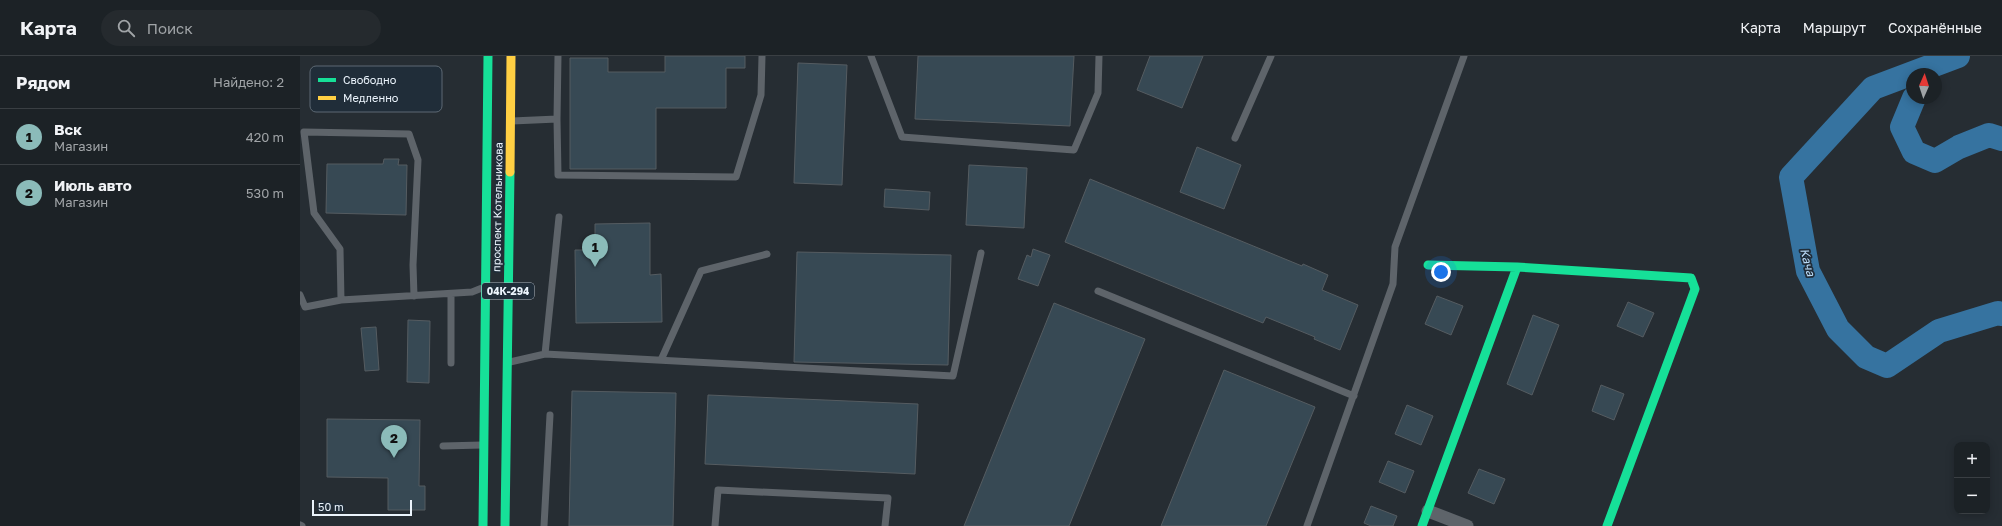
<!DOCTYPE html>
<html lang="ru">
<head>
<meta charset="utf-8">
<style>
	:root { --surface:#1c2226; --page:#252a2e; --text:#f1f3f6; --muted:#a0a4a7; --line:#3a3f43; --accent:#8bbbb9 }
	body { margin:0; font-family:"Golos Text",sans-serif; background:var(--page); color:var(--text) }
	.controls { position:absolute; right:12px; bottom:12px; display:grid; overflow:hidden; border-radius:8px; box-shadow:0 2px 10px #0003 }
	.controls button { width:36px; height:36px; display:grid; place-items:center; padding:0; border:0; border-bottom:1px solid var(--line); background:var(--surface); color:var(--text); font:20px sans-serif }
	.compass { position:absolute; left:1606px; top:12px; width:36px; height:36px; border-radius:50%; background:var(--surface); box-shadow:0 2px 10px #0003; rotate:3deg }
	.scale { position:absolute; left:12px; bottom:10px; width:100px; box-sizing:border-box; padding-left:4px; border:2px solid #ebf4fc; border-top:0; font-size:11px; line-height:14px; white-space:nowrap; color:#ebf4fc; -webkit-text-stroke:3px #202d39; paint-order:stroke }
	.you { position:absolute; left:1141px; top:216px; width:14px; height:14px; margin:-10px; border:3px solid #fff; border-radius:50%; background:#1a73e8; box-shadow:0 0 0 6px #1a73e833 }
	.badge { display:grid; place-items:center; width:26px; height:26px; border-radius:50%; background:var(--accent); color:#111; font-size:13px; font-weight:700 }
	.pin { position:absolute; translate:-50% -33px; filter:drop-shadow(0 1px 2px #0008) }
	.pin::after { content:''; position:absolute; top:21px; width:14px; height:12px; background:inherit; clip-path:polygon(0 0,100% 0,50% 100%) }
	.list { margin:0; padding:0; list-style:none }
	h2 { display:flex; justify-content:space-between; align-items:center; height:52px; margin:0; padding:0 16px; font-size:17px }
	h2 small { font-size:13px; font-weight:400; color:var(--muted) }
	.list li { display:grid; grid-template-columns:26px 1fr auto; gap:12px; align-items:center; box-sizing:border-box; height:56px; padding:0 16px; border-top:1px solid var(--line) }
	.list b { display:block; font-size:15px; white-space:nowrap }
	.list p { margin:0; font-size:13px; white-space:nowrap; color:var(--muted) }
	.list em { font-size:13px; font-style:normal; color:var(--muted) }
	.icon { flex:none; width:22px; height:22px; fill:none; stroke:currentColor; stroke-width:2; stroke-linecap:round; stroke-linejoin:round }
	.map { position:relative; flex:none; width:1702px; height:470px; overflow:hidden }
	header { display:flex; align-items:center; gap:24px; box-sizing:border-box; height:56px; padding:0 20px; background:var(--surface); border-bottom:1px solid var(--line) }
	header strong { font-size:19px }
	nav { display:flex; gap:22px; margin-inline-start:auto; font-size:14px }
	.search { width:280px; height:36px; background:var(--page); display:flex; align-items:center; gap:10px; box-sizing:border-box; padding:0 14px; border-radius:22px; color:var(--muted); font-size:15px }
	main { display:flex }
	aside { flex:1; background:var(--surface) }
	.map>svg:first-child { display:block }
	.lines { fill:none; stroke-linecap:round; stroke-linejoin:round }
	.river { stroke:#3673a0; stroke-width:24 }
	.building { fill:#374954; stroke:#555c61 }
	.lane { stroke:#5e646a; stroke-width:7 }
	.street { stroke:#5e646a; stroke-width:13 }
	.fast { stroke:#16e098; stroke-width:9 }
	.slow { stroke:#ffcf43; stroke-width:9 }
	.labels { text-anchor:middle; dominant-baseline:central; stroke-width:3.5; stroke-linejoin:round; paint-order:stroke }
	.shield { fill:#202d39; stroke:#aeb8c2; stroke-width:1 }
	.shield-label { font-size:10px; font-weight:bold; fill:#ebf4fc }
	.street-label { font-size:11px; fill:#ebf4fc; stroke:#202d39 }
	.water-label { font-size:12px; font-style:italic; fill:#badbf7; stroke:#202d39 }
	.key { fill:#202d39; stroke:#5d6974; stroke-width:1 }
	.key-label { font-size:11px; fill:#ebf4fc }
</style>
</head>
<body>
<header>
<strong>Карта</strong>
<div class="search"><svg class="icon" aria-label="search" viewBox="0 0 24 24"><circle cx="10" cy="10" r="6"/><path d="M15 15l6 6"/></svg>Поиск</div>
<nav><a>Карта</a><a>Маршрут</a><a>Сохранённые</a></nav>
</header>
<main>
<aside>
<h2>Рядом<small>Найдено: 2</small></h2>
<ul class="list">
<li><span class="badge">1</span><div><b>Вск</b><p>Магазин</p></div><em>420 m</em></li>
<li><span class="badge">2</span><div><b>Июль авто</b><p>Магазин</p></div><em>530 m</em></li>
</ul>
</aside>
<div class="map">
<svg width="1702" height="470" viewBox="0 0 1702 470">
	<rect width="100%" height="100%" fill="#262d33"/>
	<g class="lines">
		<path class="river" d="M1658,0L1573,32L1491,121L1508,215L1538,273L1566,301L1587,310L1639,275L1698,257L1702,258
			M1614,42L1602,71L1614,96L1635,105L1659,91L1689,79L1702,83"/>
	</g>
	<path class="building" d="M365,0H445V12H426V52H356V113H270V2H308V16H365Z
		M618,0H774L770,70L615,63Z
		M850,0H903L882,52L837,34Z
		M498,7L547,9L542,129L494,127Z
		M897,91L941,109L924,153L880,136Z
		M84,103H99L98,109H107L106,159L26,157L27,108H83Z
		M669,109L727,112L724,172L666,169Z
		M790,123L1002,210L1003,208L1028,219L1022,234L1058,249L1040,294L1014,283L1015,281L966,261L963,267L765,186Z
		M585,133L630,136L629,154L584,151Z
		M350,167V219L361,218L362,266L276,267L275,194H295V168Z
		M733,193L750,199L738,230L718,223L727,199L731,201Z
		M497,196L651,199L648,309L494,306Z
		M1137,240L1163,250L1151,279L1125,268Z
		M1328,246L1354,257L1343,281L1317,270Z
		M754,247L845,283L769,470H664Z
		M1233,259L1259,269L1232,339L1207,328Z
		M108,264L130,265L129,327L107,326Z
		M76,271L79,314L65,315L61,272Z
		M924,314L1015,351L966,470H861Z
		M1301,329L1324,338L1314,364L1292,355Z
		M272,335L376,337L373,470H269Z
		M408,339L618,348L615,418L405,408Z
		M1107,349L1133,360L1121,389L1095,378Z
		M27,363L120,364L119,430H125V454H88V422L27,421Z
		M1088,405L1114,415L1105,437L1079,426Z
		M1179,413L1205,423L1194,448L1168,437Z
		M1071,450L1097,460L1093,470H1071L1064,467Z"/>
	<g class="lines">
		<path class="lane" d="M571,0L602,81L774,94L798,37L799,0
			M257,63L258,119L436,121L461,39L462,0
			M212,65L257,63L258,0
			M935,82L971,0
			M798,235L1054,340
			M151,238V307
			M0,239L5,251L41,244L172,236L182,232
			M41,244L40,193L14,157L4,76L109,78L118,104L113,209L114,240
			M245,298L653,320L681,197
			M361,304L401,215L467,198
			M210,306L245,298L259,161
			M143,390L182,389
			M0,469L2,470
			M244,470L250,359
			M415,470L418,434L588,442L585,470
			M1007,470L1093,228L1095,191L1164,0"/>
		<path class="street" d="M1128,455L1167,470"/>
		<path class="fast" d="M1128,209L1217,211L1391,222L1395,233L1307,470
			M183,470L188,0
			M205,470L210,116
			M1122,470L1217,211"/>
		<path class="slow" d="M210,116L211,0"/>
	</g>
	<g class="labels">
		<rect class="shield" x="182" y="227" width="52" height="16" rx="3"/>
		<g class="shield-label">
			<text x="208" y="235">04К-294</text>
		</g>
		<g class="street-label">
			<text transform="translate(197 151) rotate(-89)">проспект Котельникова</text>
		</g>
		<g class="water-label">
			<text transform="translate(1508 206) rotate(75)">Кача</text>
		</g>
	</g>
	<rect x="10" y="10" width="132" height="46" rx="6" class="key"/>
	<rect x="18" y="22" width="18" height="4" fill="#16e098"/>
	<rect x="18" y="40" width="18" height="4" fill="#ffcf43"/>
	<g class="key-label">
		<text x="43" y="28">Свободно</text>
		<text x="43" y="46">Медленно</text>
	</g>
</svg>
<div class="controls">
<button>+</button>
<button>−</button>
</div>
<svg class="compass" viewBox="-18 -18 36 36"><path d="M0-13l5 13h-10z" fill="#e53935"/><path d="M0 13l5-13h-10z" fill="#a0a4a7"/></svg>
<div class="scale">50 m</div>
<div class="you"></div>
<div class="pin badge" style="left:295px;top:211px">1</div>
<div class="pin badge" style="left:94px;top:402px">2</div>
</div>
</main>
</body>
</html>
